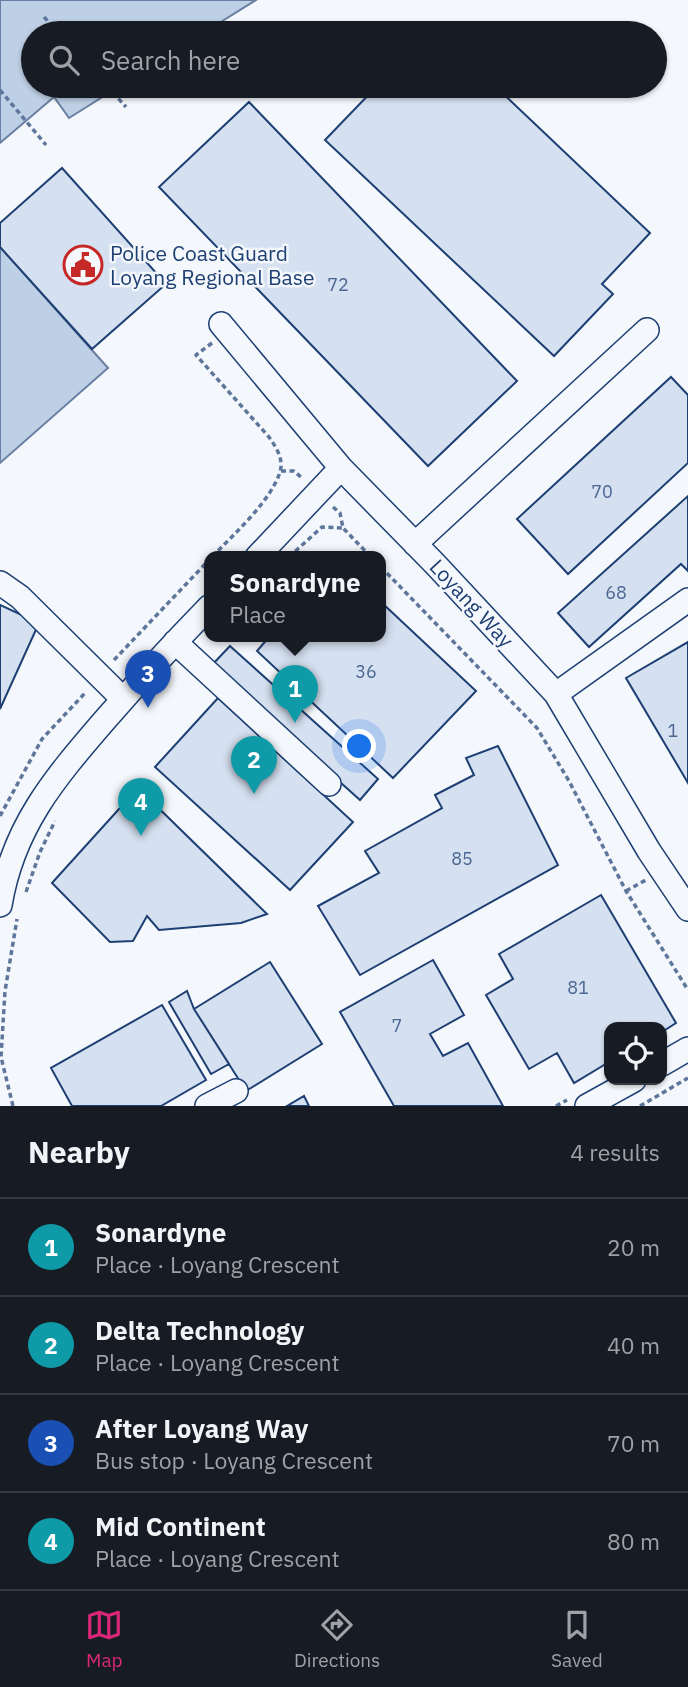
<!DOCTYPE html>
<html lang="en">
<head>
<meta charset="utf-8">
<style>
	:root { --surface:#171b24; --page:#242831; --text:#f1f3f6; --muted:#9ea1a6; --line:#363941; --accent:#db2777 }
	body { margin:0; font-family:"IBM Plex Sans",sans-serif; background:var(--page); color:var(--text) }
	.controls { position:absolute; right:21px; bottom:21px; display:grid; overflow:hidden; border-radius:14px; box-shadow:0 2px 5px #0004 }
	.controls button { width:63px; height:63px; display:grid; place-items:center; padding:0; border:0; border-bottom:2px solid var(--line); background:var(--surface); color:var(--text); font:35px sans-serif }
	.you { position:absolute; left:360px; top:747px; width:24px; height:24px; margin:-18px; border:5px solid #fff; border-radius:50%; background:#1a73e8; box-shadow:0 0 0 10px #1a73e833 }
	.badge { display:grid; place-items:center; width:46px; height:46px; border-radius:50%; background:var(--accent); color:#fff; font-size:23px; font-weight:700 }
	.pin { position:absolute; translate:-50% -58px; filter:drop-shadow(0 2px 4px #0008) }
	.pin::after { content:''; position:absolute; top:37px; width:24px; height:21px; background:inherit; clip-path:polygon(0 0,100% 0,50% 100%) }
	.popup { position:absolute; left:204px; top:551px; width:182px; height:91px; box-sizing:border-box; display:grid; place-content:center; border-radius:14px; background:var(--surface); filter:drop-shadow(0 2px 5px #0005); font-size:23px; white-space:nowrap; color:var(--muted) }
	.popup b { font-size:26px; color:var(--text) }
	.popup::after { content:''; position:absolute; left:50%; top:100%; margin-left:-14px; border:14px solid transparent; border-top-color:var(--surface) }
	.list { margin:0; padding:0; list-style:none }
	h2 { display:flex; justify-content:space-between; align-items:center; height:91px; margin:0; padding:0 28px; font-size:30px }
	h2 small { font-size:23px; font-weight:400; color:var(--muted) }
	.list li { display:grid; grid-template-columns:46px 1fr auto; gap:21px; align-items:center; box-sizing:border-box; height:98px; padding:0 28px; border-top:2px solid var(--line) }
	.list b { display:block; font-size:26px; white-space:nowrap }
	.list p { margin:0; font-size:23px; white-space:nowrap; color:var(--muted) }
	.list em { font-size:23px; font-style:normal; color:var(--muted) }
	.icon { flex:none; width:38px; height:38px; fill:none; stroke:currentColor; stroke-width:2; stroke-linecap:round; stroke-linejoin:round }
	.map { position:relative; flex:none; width:688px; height:1106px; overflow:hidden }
	.search { position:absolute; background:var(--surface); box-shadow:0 2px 5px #0004; left:21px; right:21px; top:21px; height:77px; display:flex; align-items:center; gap:18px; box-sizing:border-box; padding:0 24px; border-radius:38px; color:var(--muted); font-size:26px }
	.sheet { height:483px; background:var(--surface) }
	nav { display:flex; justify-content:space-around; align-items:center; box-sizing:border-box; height:98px; border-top:2px solid var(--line); background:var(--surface); font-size:19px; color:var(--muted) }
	nav a { display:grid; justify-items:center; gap:4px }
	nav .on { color:var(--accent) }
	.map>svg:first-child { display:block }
	.water { fill:#bed0e5; stroke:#687fa3; stroke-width:2 }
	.building { fill:#d5e0f0; stroke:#1d3f73; stroke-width:2 }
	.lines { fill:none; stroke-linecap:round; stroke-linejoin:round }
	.minor-casing { stroke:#1d3f73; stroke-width:26 }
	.path { stroke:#5e769c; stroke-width:3.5; stroke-dasharray:5 3.5; stroke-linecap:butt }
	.minor { stroke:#f4f7fb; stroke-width:23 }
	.labels { text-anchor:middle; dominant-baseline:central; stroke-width:5; stroke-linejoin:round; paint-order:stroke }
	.number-label { font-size:18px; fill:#4b6792 }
	.poi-label { font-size:21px; fill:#1d3f73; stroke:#f4f7fb; text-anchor:start }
	.street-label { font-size:21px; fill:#1d3f73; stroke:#f4f7fb }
</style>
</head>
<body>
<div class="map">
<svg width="688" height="1106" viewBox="0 0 688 1106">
	<rect width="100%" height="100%" fill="#f4f7fb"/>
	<path class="water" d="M0,0H256L203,33H33V86H120L69,118L54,97L0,143Z
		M0,247L108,368L0,463Z"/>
	<path class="building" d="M377,86H495L650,233L602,284L613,294L554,356L325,140Z
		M249,102L517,381L428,466L159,187Z
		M62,168L166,284L92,349L0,247V223Z
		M671,377L688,395V463L568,574L517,519Z
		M688,496V571L681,564L589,647L558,613Z
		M381,602L476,691L393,778L257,651L269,637H381Z
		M0,605L39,623L0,709Z
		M688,642V783L626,678Z
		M230,646L378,779L360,800L211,666Z
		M218,698L353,822L290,890L155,767Z
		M498,746L558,865L360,975L318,906L379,873L365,851L442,808L435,795L474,775L466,758Z
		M138,788L267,914L241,923L159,930L147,916L133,941L110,942L52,883Z
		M601,895L676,1023L662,1032V1027H609V1062L574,1083L557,1053L529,1069L486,995L513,979L499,954Z
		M433,960L464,1015L430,1034L443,1056L468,1043L503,1106H394L340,1012Z
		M270,962L322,1044L246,1091L194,1009Z
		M187,991L194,1009L229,1064L211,1074L169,1002Z
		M162,1005L206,1080L161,1106H72L51,1068Z
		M304,1096L309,1106H287Z"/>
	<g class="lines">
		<defs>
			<path id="minor" d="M221,324L341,468L436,565L556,694L649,851L688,909
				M415,544L647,330
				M257,557L341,468
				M0,583L20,597L123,699
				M175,642L329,784
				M556,694L688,600
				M0,905C13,827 54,779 104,721C138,682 173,644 209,607
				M662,1064L688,1049
				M207,1106L236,1091
				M587,1106L634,1080"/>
		</defs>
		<use href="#minor" class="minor-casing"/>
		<path class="path" d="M44,17L59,33
			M107,86L126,107
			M0,90L46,145
			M212,343L196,355L269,437C276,447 284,459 280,472C271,501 233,535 212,557
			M281,471H294L302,478
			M333,507L340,513L343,528L371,557
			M289,557L322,527L343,528
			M381,567L537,728L569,781L626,891L688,990
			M114,660L209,560
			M0,816L42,739L86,692
			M626,891L646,880
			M26,892L40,852L55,821
			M13,1106L1,1057L5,991L17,919
			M556,1106L567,1100
			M640,1106L688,1078"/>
		<use href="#minor" class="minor"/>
	</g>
	<defs>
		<symbol id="civic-ring" viewBox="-11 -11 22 22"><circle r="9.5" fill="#f4f7fb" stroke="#c62828" stroke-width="1.5"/><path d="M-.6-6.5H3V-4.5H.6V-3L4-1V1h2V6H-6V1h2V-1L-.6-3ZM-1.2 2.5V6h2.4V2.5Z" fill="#c62828"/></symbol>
	</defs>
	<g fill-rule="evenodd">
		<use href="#civic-ring" x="61" y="243" width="44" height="44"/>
	</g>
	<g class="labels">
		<g class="number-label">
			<text x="338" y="284">72</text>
			<text x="602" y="491">70</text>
			<text x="616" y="592">68</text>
			<text x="366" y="671">36</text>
			<text x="673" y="730">1</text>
			<text x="462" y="858">85</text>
			<text x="578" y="987">81</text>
			<text x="397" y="1025">7</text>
		</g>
		<g class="poi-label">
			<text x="110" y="253">Police Coast Guard<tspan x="110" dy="24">Loyang Regional Base</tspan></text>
		</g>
		<g class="street-label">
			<text transform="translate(472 603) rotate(47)">Loyang Way</text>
		</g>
	</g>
</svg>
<div class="controls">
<button><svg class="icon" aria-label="locate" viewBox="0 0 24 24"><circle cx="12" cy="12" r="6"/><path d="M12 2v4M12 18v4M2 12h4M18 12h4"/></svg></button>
</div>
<div class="you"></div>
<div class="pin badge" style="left:295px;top:723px;background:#0f9aa8">1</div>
<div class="popup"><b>Sonardyne</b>Place</div>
<div class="pin badge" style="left:254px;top:794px;background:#0f9aa8">2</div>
<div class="pin badge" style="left:148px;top:708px;background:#1a4fb4">3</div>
<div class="pin badge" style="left:141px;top:836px;background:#0f9aa8">4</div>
<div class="search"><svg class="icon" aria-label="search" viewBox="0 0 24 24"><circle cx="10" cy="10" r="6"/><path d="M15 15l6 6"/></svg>Search here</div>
</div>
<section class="sheet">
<h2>Nearby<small>4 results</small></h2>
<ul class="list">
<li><span class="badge" style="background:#0f9aa8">1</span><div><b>Sonardyne</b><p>Place · Loyang Crescent</p></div><em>20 m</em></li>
<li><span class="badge" style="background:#0f9aa8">2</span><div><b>Delta Technology</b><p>Place · Loyang Crescent</p></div><em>40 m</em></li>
<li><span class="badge" style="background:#1a4fb4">3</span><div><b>After Loyang Way</b><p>Bus stop · Loyang Crescent</p></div><em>70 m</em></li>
<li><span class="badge" style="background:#0f9aa8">4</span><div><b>Mid Continent</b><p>Place · Loyang Crescent</p></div><em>80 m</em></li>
</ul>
</section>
<nav>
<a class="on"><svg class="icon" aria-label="map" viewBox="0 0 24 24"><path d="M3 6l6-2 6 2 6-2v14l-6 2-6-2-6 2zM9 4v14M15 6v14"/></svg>Map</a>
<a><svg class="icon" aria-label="directions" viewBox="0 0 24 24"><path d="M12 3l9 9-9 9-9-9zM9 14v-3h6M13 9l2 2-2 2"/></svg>Directions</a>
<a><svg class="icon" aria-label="saved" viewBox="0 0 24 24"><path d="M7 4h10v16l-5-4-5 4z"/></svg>Saved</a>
</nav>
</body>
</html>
